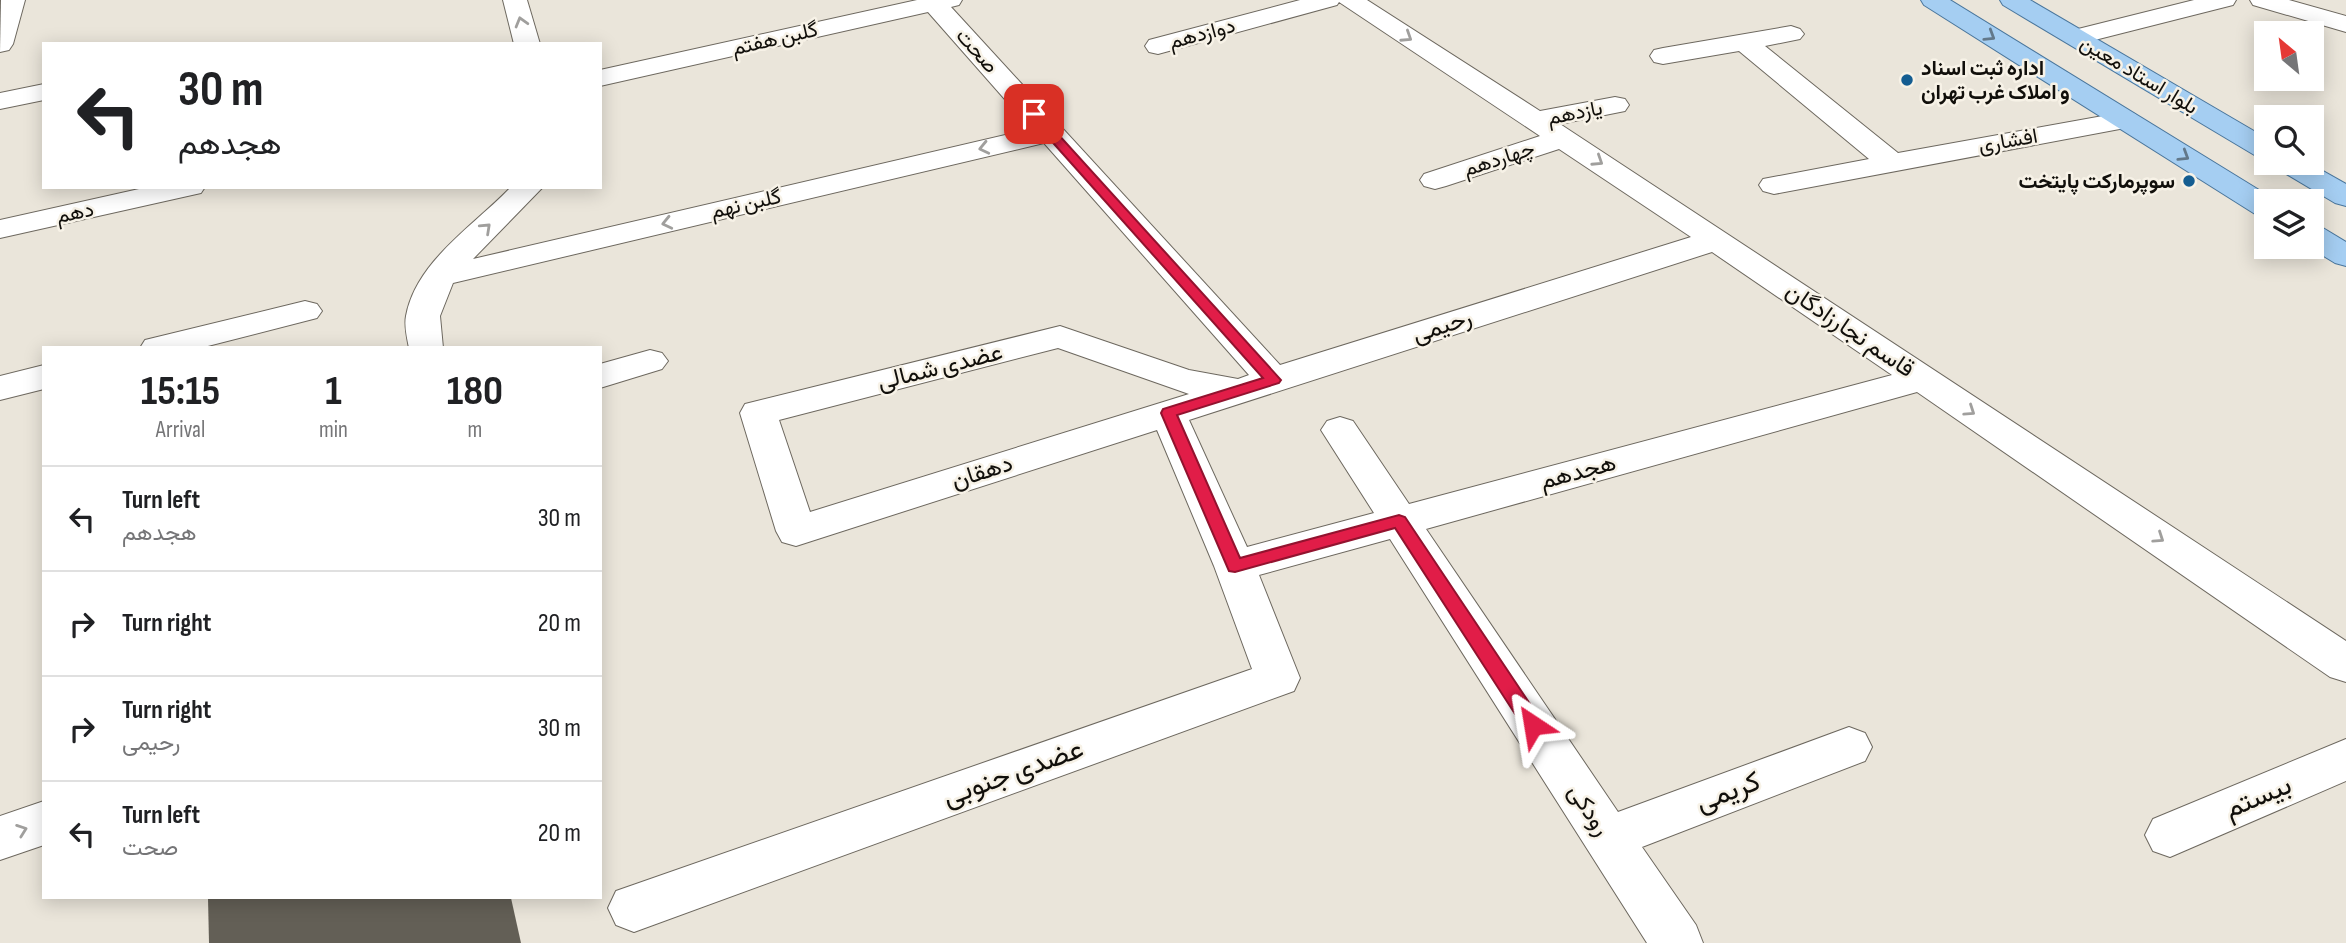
<!DOCTYPE html>
<meta charset="utf-8">
<style>
body{margin:0;font-family:"Sofia Sans Condensed",Vazirmatn,sans-serif;background:#f2f2f2;color:#202124;height:100vh;display:flex;flex-direction:column;font-size:26px;white-space:nowrap}
*{box-sizing:border-box;margin:0}
p{font-size:23px;color:#757577}
.icon{flex:none;width:38px;height:38px;fill:none;stroke:currentColor;stroke-width:2;stroke-linecap:round;stroke-linejoin:round}
.map{position:relative;flex:1;overflow:hidden}
.details{position:absolute;left:42px;top:346px;width:560px;height:553px;display:flex;flex-direction:column;background:#fff;border-radius:0px;box-shadow:0 4px 18px #0003}
.details>*{flex:none}
.guide{position:absolute;left:42px;top:42px;width:560px;height:147px;border-radius:0px;box-shadow:0 4px 18px #0003;background:#fff;color:#202124;overflow:hidden}
.needle{width:46px;rotate:331deg}
.fabs{position:absolute;left:2254px;top:21px;display:grid;gap:14px}
.fabs a{display:grid;place-items:center;width:70px;height:70px;border-radius:0px;background:#fff;box-shadow:0 4px 18px #0003;font-size:35px}
.pin{position:absolute;display:grid;place-items:center;width:60px;height:60px;color:#fff;margin:-30px;border-radius:14px;box-shadow:0 4px 10px #0006}
.me{position:absolute;width:77px;margin:-38px;rotate:327deg;stroke-linejoin:round;filter:drop-shadow(0 0 5px #0008)}
.turn{display:flex;align-items:center;gap:24px;height:147px;padding:0 21px;font-size:32px}
.turn .icon{width:91px;height:91px;stroke-width:2.5}
.turn b{display:block;font-size:49px;line-height:60px}
.eta{display:flex;justify-content:space-evenly;align-items:center;height:119px;text-align:center}
.eta b{font-size:42px;font-weight:700;line-height:49px}
ul{padding:0;list-style:none}
li{display:flex;align-items:center;gap:21px;height:105px;padding:0 21px;border-top:2px solid #e0e0e0}
li div{flex:1}
li b{display:block;font-size:26px}
li em{font-style:normal}
.map>svg:first-child{display:block}
.building{fill:#635f56}
.lines{fill:none;stroke-linecap:round;stroke-linejoin:round}
.minor-casing{stroke:#6d685f;stroke-width:2}
.major-casing{stroke:#4a769c;stroke-width:2}
.minor{fill:#fff;fill-rule:evenodd}
.major{fill:#a5cef2;fill-rule:evenodd}
.oneway{stroke:#a09f9d}
.oneway2{stroke:#62788a}
.route{fill:#e11d48;stroke:#92132f;stroke-width:2}
.poi-dot{fill:#145d91;stroke:#f7f2e7;stroke-width:2.5}
.labels{text-anchor:middle;dominant-baseline:central;stroke-width:5;stroke-linejoin:round;paint-order:stroke}
.far-street-label{font-size:21px;fill:#110f0b;stroke:#f7f2e7}
.far-poi-label{font-size:21px;font-weight:bold;fill:#110f0b;stroke:#f7f2e7;text-anchor:start}
.street-label{font-size:24px;fill:#110f0b;stroke:#f7f2e7}
.near-street-label{font-size:28px;fill:#110f0b;stroke:#f7f2e7}
</style>
<div class="map">
<svg width="2346" height="943" viewBox="0 0 2346 943">
<rect width="100%" height="100%" fill="#eae5da"/>
<path class="building" d="M208,898H511L521,943H209Z"/>
<g class="lines">
<g class="minor-casing">
<g id="minor">
<path d="M1,0H25L13,44L9,50L0,52Z"/>
<path d="M503,0H527L540,44H514Z"/>
<path d="M917,0H962L959,5L951,7L1280,365L1691,237L1559,149L1446,186L1435,189L1424,186L1420,180L1424,174L1540,136L1339,2L1337,5L1158,54L1149,52L1145,46L1149,40L1300,0H1367L1540,111L1615,97L1625,99L1629,105L1625,111L1560,124L2346,641V682L2330,677L1917,392L1426,529L1618,812L1849,727L1865,733L1872,747L1865,761L1642,847L1696,925L1703,943H1647L1390,539L1259,575L1300,678L1294,691L634,932L616,925L608,908L616,891L1252,669L1214,566L1157,430L796,546L782,542L776,531L740,413L745,404L1060,326L1189,370L1238,379L1249,375L1044,143L453,283L440,316L443,348H409C407,338 404,326 406,316C416,261 475,225 511,187H543L473,259L1031,129L928,12L600,86V70ZM1712,252L1892,375L1409,504L1353,421L1340,417L1327,421L1321,430L1374,513L1247,547L1189,420ZM1058,348L1189,394L810,512L779,420Z"/>
<path d="M2194,0H2236L2233,5L2075,45L2066,42L2062,37L2066,32Z"/>
<path d="M2250,0H2289L2346,16V32L2253,5Z"/>
<path d="M1791,26L1800,29L1804,34L1800,39L1765,46L1898,153L2125,112L2135,114L2139,120L2135,126L2125,128L1774,194L1763,191L1759,185L1763,179L1869,159L1739,51L1663,64L1654,62L1650,56L1654,50L1663,48Z"/>
<path d="M44,84V100L0,109V93Z"/>
<path d="M148,187H205L201,193L0,238V220Z"/>
<path d="M305,301L317,304L322,311L317,318L200,348H140L145,340Z"/>
<path d="M650,350L662,353L668,361L662,369L600,388V364Z"/>
<path d="M44,365V389L0,400V376Z"/>
<path d="M2346,739V781L2170,857L2153,851L2145,835L2153,819Z"/>
<path d="M44,801V845L0,860V816Z"/>
</g>
</g>
<g class="major-casing">
<g id="major">
<path d="M1921,0H1950L2277,201H2266V216L2255,214L1924,5Z"/>
<path d="M2000,0H2030L2266,138V159L2256,156L2003,5Z"/>
<path d="M2273,163H2309L2346,184V206L2335,203L2278,169Z"/>
<path d="M2312,226L2323,228L2346,242V266L2335,263L2309,247H2312Z"/>
</g>
</g>
<use href="#minor" class="minor"/>
<use href="#major" class="major"/>
</g>
<defs><path id="oneway-chevron" d="M-2-3.5L2.5 0L-2 3.5" fill="none" stroke-width="1.6" stroke-linecap="round" stroke-linejoin="round" transform="scale(1.75)"/></defs>
<g class="oneway">
<use href="#oneway-chevron" transform="translate(521 22) rotate(-106)"/>
<use href="#oneway-chevron" transform="translate(1407 37) rotate(33)"/>
<use href="#oneway-chevron" transform="translate(984 148) rotate(167)"/>
<use href="#oneway-chevron" transform="translate(1598 161) rotate(33)"/>
<use href="#oneway-chevron" transform="translate(667 223) rotate(167)"/>
<use href="#oneway-chevron" transform="translate(486 228) rotate(-43)"/>
<use href="#oneway-chevron" transform="translate(1970 411) rotate(34)"/>
<use href="#oneway-chevron" transform="translate(2159 538) rotate(34)"/>
<use href="#oneway-chevron" transform="translate(22 830) rotate(-20)"/>
</g>
<g class="oneway2">
<use href="#oneway-chevron" transform="translate(1990 36) rotate(32)"/>
<use href="#oneway-chevron" transform="translate(2184 156) rotate(32)"/>
</g>
<path class="route" d="M1030,112H1038L1281,380L1279,383L1177,415L1240,558L1399,515L1405,517L1540,719L1543,725L1540,731L1533,733L1526,731L1395,528L1235,572L1229,571L1161,413L1163,409L1263,378L1030,117Z"/>
<g class="poi-dot">
<circle cx="1907" cy="80" r="7"/>
<circle cx="2189" cy="181" r="7"/>
</g>
<g class="labels">
<g class="far-street-label">
<text transform="translate(1202 34) rotate(-15)">دوازدهم</text>
<text transform="translate(775 39) rotate(-13)">گلبن هفتم</text>
<text transform="translate(977 51) rotate(48)">صحت</text>
<text transform="translate(2139 75) rotate(31)">بلوار استاد معین</text>
<text transform="translate(1575 113) rotate(-11)">یازدهم</text>
<text transform="translate(2008 141) rotate(-10)">افشاری</text>
<text transform="translate(1499 159) rotate(-18)">چهاردهم</text>
<text transform="translate(746 204) rotate(-13)">گلبن نهم</text>
<text transform="translate(75 213) rotate(-12)">دهم</text>
</g>
<g class="far-poi-label">
<text x="1921" y="68">اداره ثبت اسناد<tspan x="1921" dy="24">و املاک غرب تهران</tspan></text>
<text x="2175" y="181" text-anchor="end">سوپرمارکت پایتخت</text>
</g>
<g class="street-label">
<text transform="translate(1442 326) rotate(-18)">رحیمی</text>
<text transform="translate(1850 330) rotate(34)">قاسم نجارزادگان</text>
<text transform="translate(940 367) rotate(-14)">عضدی شمالی</text>
<text transform="translate(982 472) rotate(-18)">دهقان</text>
<text transform="translate(1578 472) rotate(-15)">هجدهم</text>
<text transform="translate(1589 810) rotate(57)">رودکی</text>
</g>
<g class="near-street-label">
<text transform="translate(1013 773) rotate(-20)">عضدی جنوبی</text>
<text transform="translate(1728 792) rotate(-21)">کریمی</text>
<text transform="translate(2258 797) rotate(-23)">بیستم</text>
</g>
</g>
</svg>
<div class="fabs">
<a><svg class="needle" viewBox="-14 -14 28 28"><path d="M0-13l5 13h-10z" fill="#e53935"/><path d="M0 13l5-13h-10z" fill="#757577"/></svg></a>
<a><svg class="icon" aria-label="search" viewBox="0 0 24 24"><circle cx="10" cy="10" r="6"/><path d="M15 15l6 6"/></svg></a>
<a><svg class="icon" aria-label="layers" viewBox="0 0 24 24"><path d="M12 4l9 5-9 5-9-5zM3 14l9 5 9-5"/></svg></a>
</div>
<div class="pin" style="left:1034px;top:114px;background:#d93025"><svg class="icon" aria-label="arrive" viewBox="0 0 24 24"><path d="M6 21V4h12l-3 4 3 4H6"/></svg></div>
<svg class="me" style="left:1533px;top:725px" viewBox="-20 -20 40 40"><path d="M0-17L14 15 0 8-14 15z" fill="#e11d48" stroke="#fff" stroke-width="4"/></svg>
<div class="guide">
<div class="turn"><svg class="icon" aria-label="left" viewBox="0 0 24 24"><path d="M17 20v-9H6M10 6l-5 5 5 5"/></svg><div><b>30 m</b>هجدهم</div></div>
</div>
<section class="details">
<div class="eta">
<div><b>15:15</b><p>Arrival</p></div>
<div><b>1</b><p>min</p></div>
<div><b>180</b><p>m</p></div>
</div>
<ul>
<li><svg class="icon" aria-label="left" viewBox="0 0 24 24"><path d="M17 20v-9H6M10 6l-5 5 5 5"/></svg><div><b>Turn left</b><p>هجدهم</p></div><em>30 m</em></li>
<li><svg class="icon" aria-label="right" viewBox="0 0 24 24"><path d="M7 20v-9h11M14 6l5 5-5 5"/></svg><div><b>Turn right</b></div><em>20 m</em></li>
<li><svg class="icon" aria-label="right" viewBox="0 0 24 24"><path d="M7 20v-9h11M14 6l5 5-5 5"/></svg><div><b>Turn right</b><p>رحیمی</p></div><em>30 m</em></li>
<li><svg class="icon" aria-label="left" viewBox="0 0 24 24"><path d="M17 20v-9H6M10 6l-5 5 5 5"/></svg><div><b>Turn left</b><p>صحت</p></div><em>20 m</em></li>
</ul>
</section>
</div>
